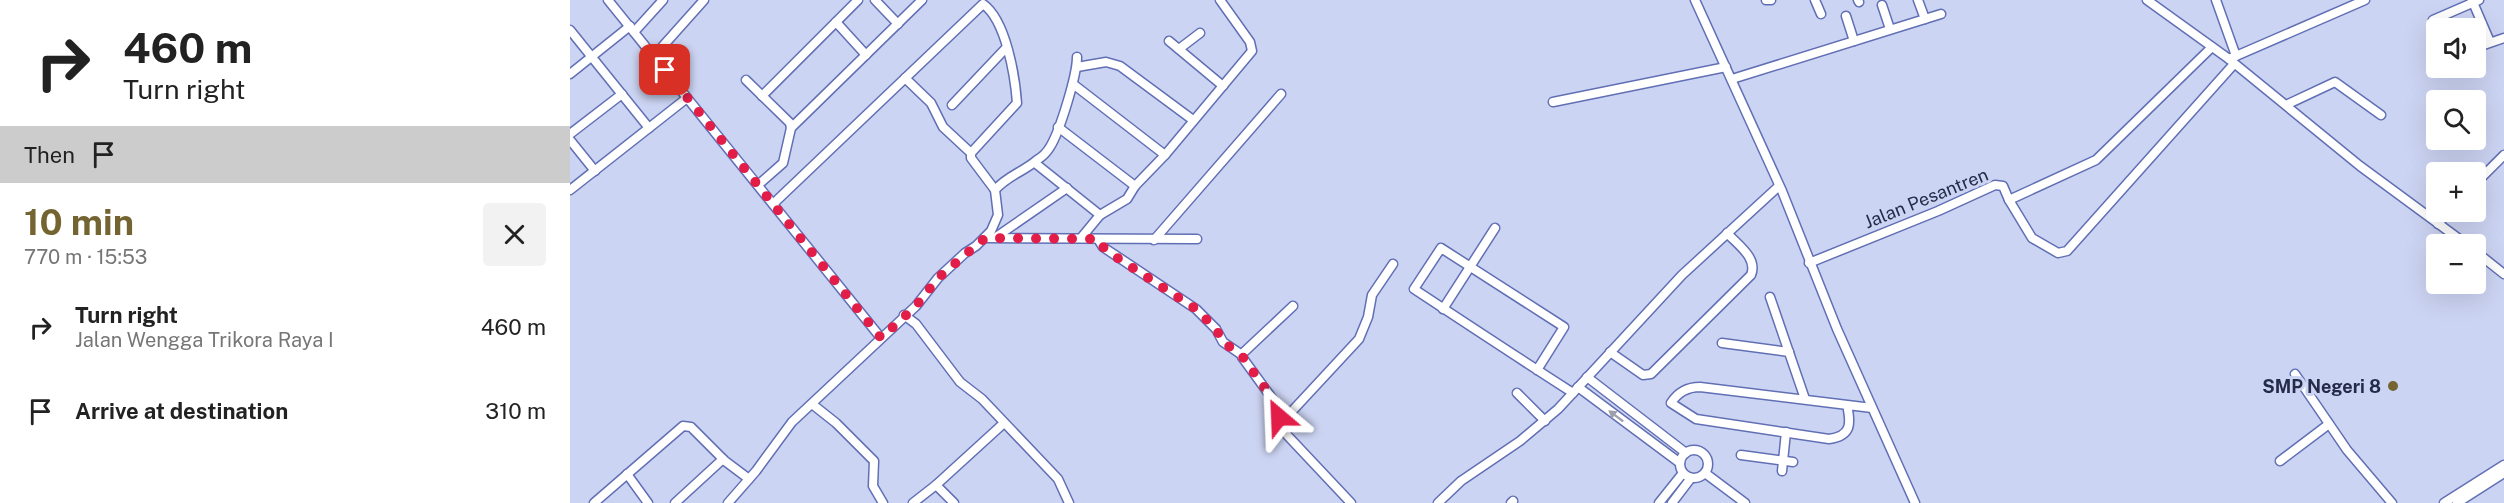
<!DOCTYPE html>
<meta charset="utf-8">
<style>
body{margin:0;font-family:"Public Sans",sans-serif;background:#f2f2f2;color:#222;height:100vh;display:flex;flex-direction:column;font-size:22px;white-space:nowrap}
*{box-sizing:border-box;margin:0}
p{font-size:20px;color:#767676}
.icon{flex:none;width:33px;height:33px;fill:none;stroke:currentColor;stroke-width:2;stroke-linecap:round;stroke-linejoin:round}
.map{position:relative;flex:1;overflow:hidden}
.drawer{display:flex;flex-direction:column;background:#fff;width:570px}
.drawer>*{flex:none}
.hud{background:#fff;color:#222;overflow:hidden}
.tools{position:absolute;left:1856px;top:18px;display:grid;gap:12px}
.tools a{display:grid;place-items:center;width:60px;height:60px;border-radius:6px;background:#fff;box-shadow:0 6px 24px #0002;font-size:30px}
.pin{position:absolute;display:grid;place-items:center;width:51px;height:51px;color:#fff;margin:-26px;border-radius:12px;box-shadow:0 3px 9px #0006}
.me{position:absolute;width:66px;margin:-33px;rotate:334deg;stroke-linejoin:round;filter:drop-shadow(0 0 4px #0008)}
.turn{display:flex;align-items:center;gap:21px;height:126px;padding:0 24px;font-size:27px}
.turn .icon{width:78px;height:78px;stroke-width:2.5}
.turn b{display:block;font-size:42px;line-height:51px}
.then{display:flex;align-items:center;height:57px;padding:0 24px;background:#0003;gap:12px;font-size:22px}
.round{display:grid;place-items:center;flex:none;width:63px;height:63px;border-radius:6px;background:#f2f2f2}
.head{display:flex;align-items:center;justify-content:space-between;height:102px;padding:0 24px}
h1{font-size:36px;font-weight:700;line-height:45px;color:#736431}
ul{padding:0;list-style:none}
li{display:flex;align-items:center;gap:18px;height:84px;padding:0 24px}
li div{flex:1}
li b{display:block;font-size:22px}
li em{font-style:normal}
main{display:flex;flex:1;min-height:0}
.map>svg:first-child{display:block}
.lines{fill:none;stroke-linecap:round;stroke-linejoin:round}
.minor-casing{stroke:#616fb4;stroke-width:11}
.minor{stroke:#fff;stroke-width:8}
.oneway{fill:#9ca0ad}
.route{stroke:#e11d48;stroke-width:10;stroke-dasharray:0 18}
.poi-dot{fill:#736431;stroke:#ccd4f3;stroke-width:2}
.labels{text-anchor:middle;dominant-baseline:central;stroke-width:6;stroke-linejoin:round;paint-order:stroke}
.street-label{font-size:18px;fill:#242b48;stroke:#ccd4f3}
.poi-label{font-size:18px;font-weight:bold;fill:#242b48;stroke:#ccd4f3;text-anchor:end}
</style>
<main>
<section class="drawer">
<div class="hud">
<div class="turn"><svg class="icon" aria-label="right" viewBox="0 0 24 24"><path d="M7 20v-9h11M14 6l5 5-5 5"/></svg><div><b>460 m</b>Turn right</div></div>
<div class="then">Then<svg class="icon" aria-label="arrive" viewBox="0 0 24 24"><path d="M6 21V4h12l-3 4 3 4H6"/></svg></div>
</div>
<div class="head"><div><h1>10 min</h1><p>770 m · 15:53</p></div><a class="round"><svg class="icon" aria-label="close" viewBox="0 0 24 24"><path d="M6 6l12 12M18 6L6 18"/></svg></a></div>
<ul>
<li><svg class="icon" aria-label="right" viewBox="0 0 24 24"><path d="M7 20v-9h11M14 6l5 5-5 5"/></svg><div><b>Turn right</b><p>Jalan Wengga Trikora Raya I</p></div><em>460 m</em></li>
<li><svg class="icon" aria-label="arrive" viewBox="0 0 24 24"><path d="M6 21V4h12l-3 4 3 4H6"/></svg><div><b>Arrive at destination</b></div><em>310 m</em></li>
</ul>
</section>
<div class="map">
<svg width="1934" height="503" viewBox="0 0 1934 503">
<rect width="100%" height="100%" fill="#ccd4f3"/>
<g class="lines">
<g class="minor-casing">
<g id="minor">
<path d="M38,0L311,338"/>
<path d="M305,0L328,24"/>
<path d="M1125,0L1212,191L1267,329L1345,503"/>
<path d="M1196,0H1201"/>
<path d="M1245,0L1251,14"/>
<path d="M1288,0L1289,2"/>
<path d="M1348,0L1355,19"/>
<path d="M1577,0L1659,59L1790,166L1896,244"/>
<path d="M1646,0L1666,56"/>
<path d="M1902,0L1920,42"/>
<path d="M1312,5L1320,29"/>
<path d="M1276,16L1284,41"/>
<path d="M1863,20L1909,0"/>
<path d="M266,22L296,55"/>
<path d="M0,30L79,128"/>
<path d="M64,32L93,0"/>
<path d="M599,41L653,86"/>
<path d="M1905,48L1934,38"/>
<path d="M609,49L630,33"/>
<path d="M84,56L134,0"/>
<path d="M1659,59L1795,0"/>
<path d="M507,67L536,62L550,66L623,120"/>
<path d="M0,74L60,26"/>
<path d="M335,78L361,103L373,127L401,153"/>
<path d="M1162,79L1371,14"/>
<path d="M176,80L220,123L221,128L213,163L188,185"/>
<path d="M503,84L595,155"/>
<path d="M192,96L288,0"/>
<path d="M983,102L1156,67"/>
<path d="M382,105L436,48"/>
<path d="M1716,105L1765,82L1811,115"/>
<path d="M488,127L565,186"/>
<path d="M221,128L352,0"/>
<path d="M0,134L52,94"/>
<path d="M0,140L25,171"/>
<path d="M465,163L530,215"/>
<path d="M1905,184L1934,155"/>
<path d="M0,190L117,98"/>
<path d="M1439,200L1462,238L1488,253L1497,251L1664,64"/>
<path d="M203,204L413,4C436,20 445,76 447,103L401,153V158L425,190"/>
<path d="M1868,224L1878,212"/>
<path d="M426,237L497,188"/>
<path d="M415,238L627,239"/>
<path d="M511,238L530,215L557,199L565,186L595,155L682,51L680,42L650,0"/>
<path d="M528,239L533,247L626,309L646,329L653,342L672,355"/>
<path d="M584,240L711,94"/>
<path d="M1905,251L1934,274"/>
<path d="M1239,263L1368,211L1425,185L1433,186L1439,200L1526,160L1642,47"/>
<path d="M1200,297L1235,399"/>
<path d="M723,306L673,353L672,357L704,401L717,435L781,503"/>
<path d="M873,309L925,228"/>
<path d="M334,315L346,324L390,382L412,399L488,479L499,503"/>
<path d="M1152,343L1219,352"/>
<path d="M1040,352L1073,375L1081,374L1181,275C1188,258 1168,245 1157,233"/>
<path d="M967,370L994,327L871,248L844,289C897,324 950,359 1003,393"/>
<path d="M1725,374L1777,450L1822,503"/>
<path d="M1017,377L1116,453"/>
<path d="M1008,387L1110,463"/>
<path d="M947,393L975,421"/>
<path d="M242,404L266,423L304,461L303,486L313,503"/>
<path d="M1277,405C1281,423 1282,436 1259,439L1126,419L1101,403C1108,392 1117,387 1130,387L1302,408"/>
<path d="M711,423L789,339L798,317L802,295L823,264"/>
<circle cx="1124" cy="464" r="14"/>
<path d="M1171,455L1223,462"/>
<path d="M1710,461L1759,424"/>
<path d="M1212,471L1216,432"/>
<path d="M1135,473L1175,503"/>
<path d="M57,474L78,503"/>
<path d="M366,485L434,423"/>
<path d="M24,503L113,426L121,427L155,461L179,479"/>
<path d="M105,503L153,459"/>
<path d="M158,503L186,471L222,422L346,306L368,278L395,253L406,246L421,231L428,215L425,190C437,176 453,172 467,160C472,157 477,152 480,147C490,131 507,75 507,57"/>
<path d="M343,503L366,485L384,503"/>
<path d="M868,503L891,481L950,441L988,409L1112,275L1209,186"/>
<path d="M941,503L943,501"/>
<path d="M1089,503L1113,473"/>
<path d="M1102,503L1121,478"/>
<path d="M1874,503L1934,465"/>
<path d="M1887,503L1934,473"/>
</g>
</g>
<use href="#minor" class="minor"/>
</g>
<defs><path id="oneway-solid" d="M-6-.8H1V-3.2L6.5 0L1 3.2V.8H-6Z" transform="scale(1.5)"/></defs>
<use class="oneway" href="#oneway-solid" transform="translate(1046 416) rotate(-143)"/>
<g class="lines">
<path class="route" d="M95,70L311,338L346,306L368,278L415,238L528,239L533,247L549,259L626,309L646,329L653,342L672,356L704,401L709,417"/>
</g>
<circle class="poi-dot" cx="1823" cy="386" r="6"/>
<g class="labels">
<g class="street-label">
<text transform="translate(1356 198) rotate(-22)">Jalan Pesantren</text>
</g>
<g class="poi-label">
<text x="1811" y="386">SMP Negeri 8</text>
</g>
</g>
</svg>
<div class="tools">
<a><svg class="icon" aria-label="sound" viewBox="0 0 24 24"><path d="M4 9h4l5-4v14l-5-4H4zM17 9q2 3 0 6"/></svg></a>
<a><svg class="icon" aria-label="search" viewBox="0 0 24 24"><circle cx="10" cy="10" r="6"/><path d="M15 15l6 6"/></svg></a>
<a>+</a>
<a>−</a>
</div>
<div class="pin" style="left:95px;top:70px;background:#d93025"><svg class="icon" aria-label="arrive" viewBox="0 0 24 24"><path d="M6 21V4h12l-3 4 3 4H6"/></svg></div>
<svg class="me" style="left:709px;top:417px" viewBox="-20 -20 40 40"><path d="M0-17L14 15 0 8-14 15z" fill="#e11d48" stroke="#fff" stroke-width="4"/></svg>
</div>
</main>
